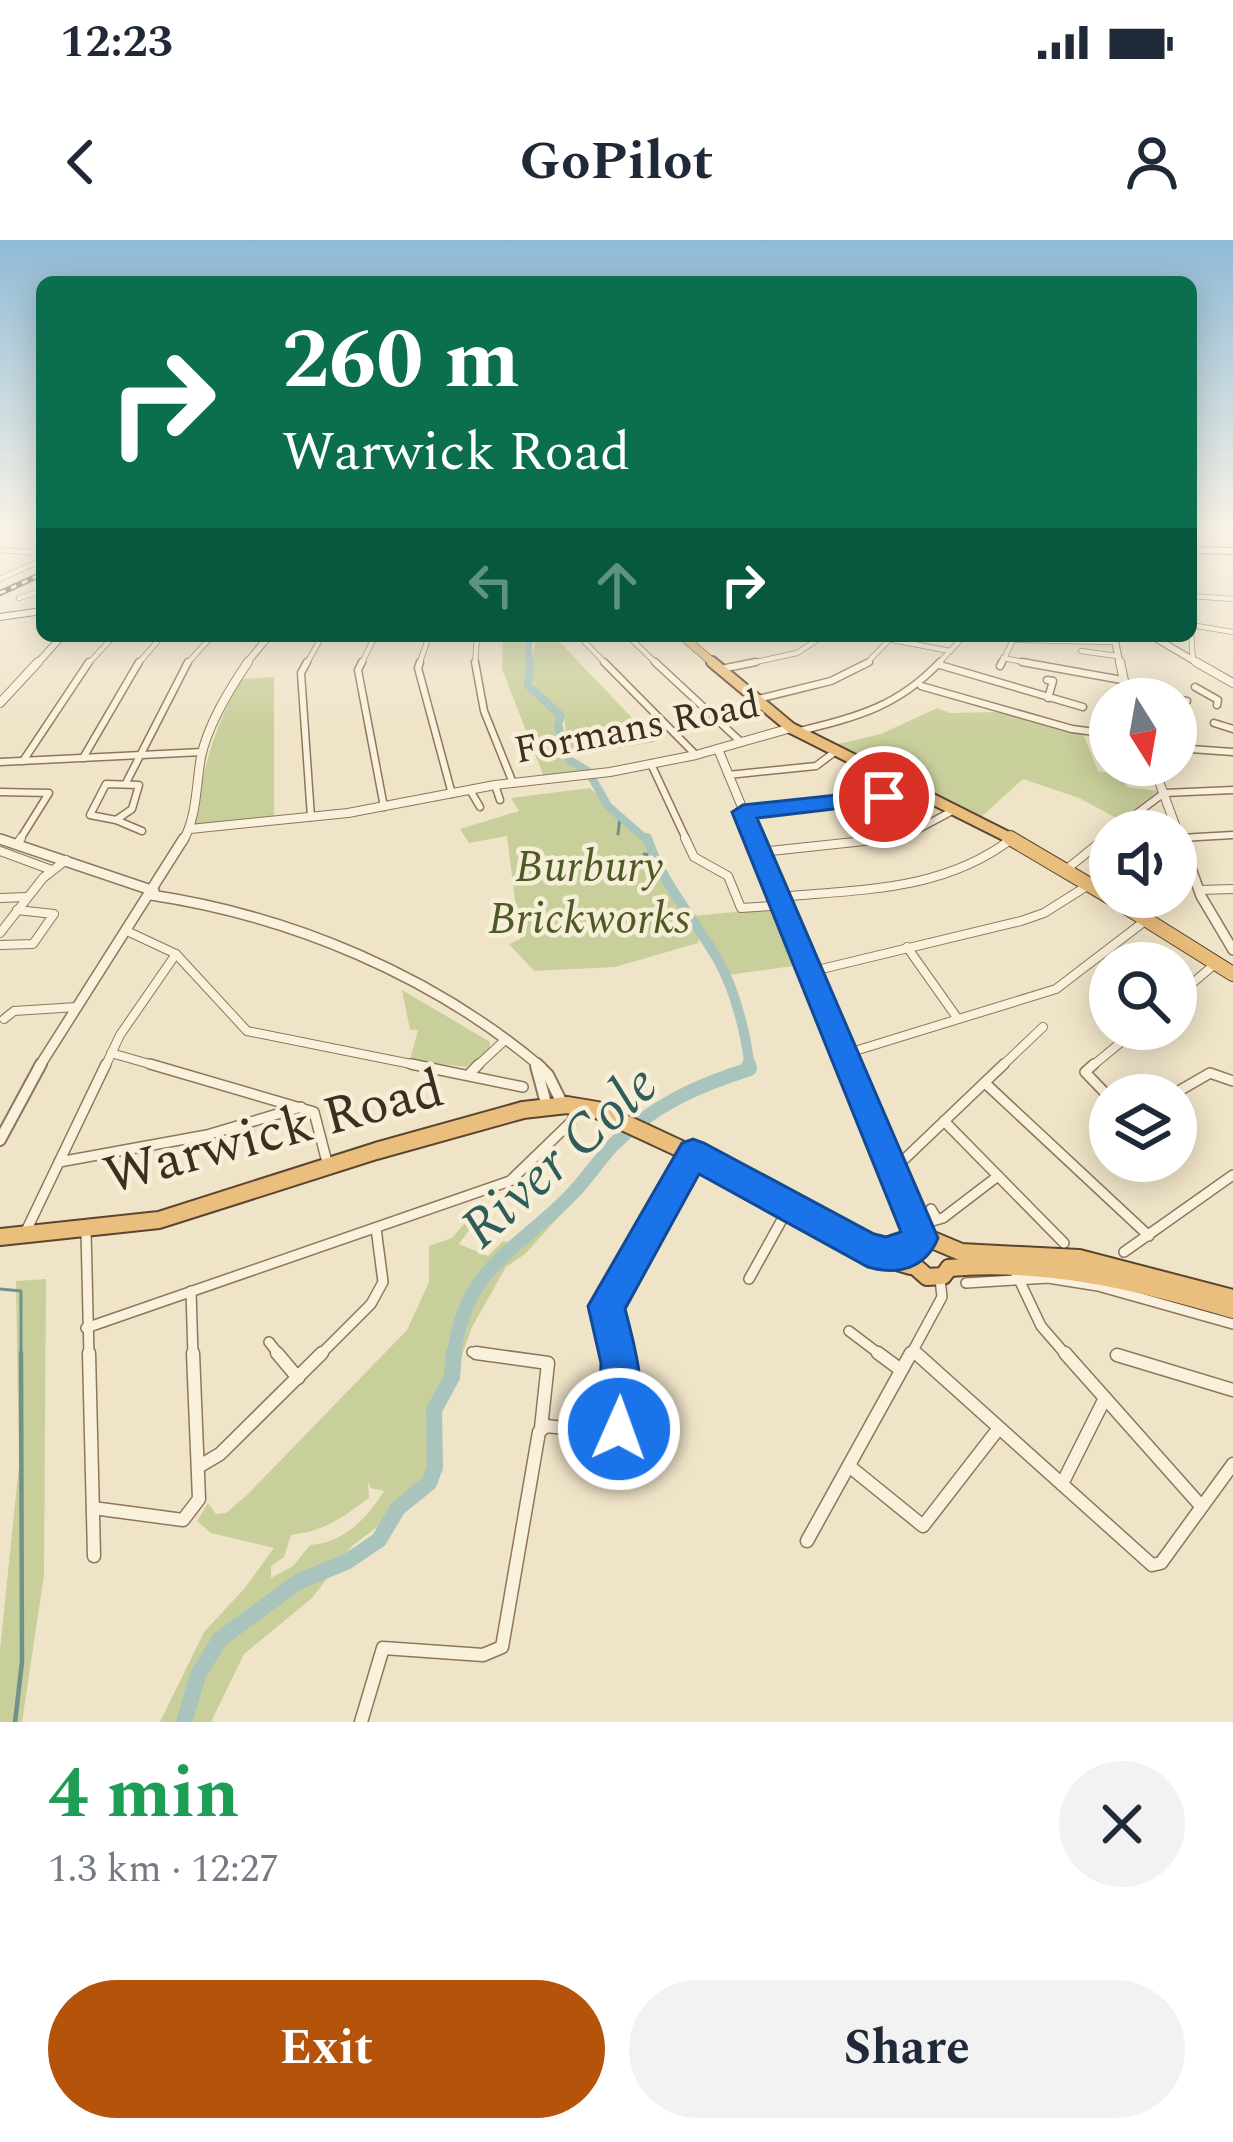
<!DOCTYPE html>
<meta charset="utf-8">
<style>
body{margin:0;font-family:Spectral,serif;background:#f2f2f3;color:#1f2937;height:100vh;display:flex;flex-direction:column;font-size:45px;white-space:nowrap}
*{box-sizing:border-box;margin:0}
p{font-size:39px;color:#747a83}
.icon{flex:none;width:66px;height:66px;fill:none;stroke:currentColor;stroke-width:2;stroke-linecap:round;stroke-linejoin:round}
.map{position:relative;height:1482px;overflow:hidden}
.details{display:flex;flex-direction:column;background:#fff;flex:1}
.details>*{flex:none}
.banner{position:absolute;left:36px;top:36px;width:1161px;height:366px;border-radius:18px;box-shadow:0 6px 30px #0003;background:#0b6e4f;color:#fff;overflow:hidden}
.needle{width:78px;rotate:169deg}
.fabs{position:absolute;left:1089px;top:438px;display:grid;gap:24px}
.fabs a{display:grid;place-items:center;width:108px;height:108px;border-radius:50%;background:#fff;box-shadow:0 6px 30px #0003;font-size:60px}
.pin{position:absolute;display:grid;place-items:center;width:102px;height:102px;color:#fff;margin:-51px;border:6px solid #fff;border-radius:50%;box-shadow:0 3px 12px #0007}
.me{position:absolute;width:132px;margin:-66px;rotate:2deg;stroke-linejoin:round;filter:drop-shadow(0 0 9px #0008)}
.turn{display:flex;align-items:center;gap:42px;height:252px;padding:0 48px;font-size:54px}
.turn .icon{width:156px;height:156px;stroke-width:2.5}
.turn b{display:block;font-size:84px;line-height:102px}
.lanes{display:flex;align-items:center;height:114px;padding:0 48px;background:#0003;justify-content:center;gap:60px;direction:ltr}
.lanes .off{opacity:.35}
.round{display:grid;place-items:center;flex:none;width:126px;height:126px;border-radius:63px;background:#f2f2f3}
.headline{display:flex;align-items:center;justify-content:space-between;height:204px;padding:0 48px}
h1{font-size:72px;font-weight:700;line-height:90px;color:#1e9e55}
.primary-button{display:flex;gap:24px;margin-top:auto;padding:24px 48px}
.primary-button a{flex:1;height:138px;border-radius:72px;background:#b45309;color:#fff;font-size:48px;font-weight:700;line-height:138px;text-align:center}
.primary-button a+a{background:#f2f2f3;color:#1f2937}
.status{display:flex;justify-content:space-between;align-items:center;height:84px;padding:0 60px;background:#fff;direction:ltr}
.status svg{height:33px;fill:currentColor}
header{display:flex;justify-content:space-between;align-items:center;height:156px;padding:0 48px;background:#fff;font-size:54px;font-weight:700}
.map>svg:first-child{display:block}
.green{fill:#c9cf9b;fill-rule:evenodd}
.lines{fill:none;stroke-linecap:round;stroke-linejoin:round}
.stream-far1{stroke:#6f938a;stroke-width:3}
.stream{stroke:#6f938a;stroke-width:4.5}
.river-far4{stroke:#a9c4bc;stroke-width:6}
.river-far3{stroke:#a9c4bc;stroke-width:8}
.river-far2{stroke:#a9c4bc;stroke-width:10}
.river-far1{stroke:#a9c4bc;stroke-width:14}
.river{stroke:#a9c4bc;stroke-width:16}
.minor-far4-casing{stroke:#8d765c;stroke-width:6}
.minor-far3-casing{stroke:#8d765c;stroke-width:9}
.minor-far2-casing{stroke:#8d765c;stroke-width:10}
.minor-far1-casing{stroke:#8d765c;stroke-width:12}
.minor-casing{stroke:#8d765c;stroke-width:15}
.tertiary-far3-casing{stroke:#8d765c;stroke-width:8}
.tertiary-far2-casing{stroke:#8d765c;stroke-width:10}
.tertiary-far1-casing{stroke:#8d765c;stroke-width:12}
.tertiary-casing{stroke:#8d765c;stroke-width:14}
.secondary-casing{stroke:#6f573f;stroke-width:8}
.trunk-far3-casing{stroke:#5b4430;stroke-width:9}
.trunk-far2-casing{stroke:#5b4430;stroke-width:14}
.trunk-far1-casing{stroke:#5b4430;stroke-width:16}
.trunk-casing{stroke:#5b4430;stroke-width:20}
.minor-far4{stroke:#faf1dc;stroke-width:4.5}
.minor-far3{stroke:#faf1dc;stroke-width:6}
.minor-far2{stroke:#faf1dc;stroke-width:8}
.minor-far1{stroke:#faf1dc;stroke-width:9}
.minor{stroke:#faf1dc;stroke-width:12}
.tertiary-far3{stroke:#faf1dc;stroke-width:6}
.tertiary-far2{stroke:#faf1dc;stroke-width:8}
.tertiary-far1{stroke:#faf1dc;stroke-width:9}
.tertiary{stroke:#faf1dc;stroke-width:10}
.secondary{stroke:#faf1dc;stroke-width:6}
.trunk-far3{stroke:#eabe7c;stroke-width:8}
.trunk-far2{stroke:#eabe7c;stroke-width:10}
.trunk-far1{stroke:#eabe7c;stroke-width:14}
.trunk{stroke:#eabe7c;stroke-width:16}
.rail-casing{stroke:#3d2e20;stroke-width:6}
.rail{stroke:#f7eed8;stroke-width:3;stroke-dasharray:6;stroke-linecap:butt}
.route{fill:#1a73e8;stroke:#114b97;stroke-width:3}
.labels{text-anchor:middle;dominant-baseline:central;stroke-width:9;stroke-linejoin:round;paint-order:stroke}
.far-street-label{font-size:39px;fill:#3d2e20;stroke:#f7eed8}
.park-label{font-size:45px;font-style:italic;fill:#4d5a26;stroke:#f7eed8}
.near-street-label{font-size:54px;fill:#3d2e20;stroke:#f7eed8}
.near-water-label{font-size:57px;font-style:italic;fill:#2f5d5a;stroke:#f7eed8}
</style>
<div class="status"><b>12:23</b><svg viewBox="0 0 49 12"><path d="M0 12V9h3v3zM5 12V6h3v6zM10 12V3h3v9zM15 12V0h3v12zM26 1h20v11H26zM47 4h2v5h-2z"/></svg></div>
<header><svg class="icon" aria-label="back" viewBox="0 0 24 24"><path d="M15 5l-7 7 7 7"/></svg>GoPilot<svg class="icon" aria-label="person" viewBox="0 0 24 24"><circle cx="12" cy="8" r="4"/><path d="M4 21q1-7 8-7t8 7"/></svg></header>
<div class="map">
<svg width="1233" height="1482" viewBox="0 0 1233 1482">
<rect width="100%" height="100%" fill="#f0e4c8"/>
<g class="green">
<path d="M503,396H529C538,441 504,437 561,476L558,485L569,520L588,531L544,537L502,429Z"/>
<path d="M555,397L655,502L568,516L564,476L527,437L536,400Z"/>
<path d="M274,437V579L194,587C203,528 212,492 241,439Z"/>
<path d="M937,468L950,473L996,472L1083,494L1098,531L1121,535L1127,547L1159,551L1120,580L1079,558L1023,539L980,578L834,505L881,494Z"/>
<path d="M590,548L645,596L658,633L699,697L698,703L615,727L534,731L509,704L520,699L507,596L469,603L460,589L519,571L511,558Z"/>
<path d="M778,668L801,725L728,735L692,676Z"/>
<path d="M402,750L490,802L489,810L466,827L410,820L418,790H410Z"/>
<path d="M560,967L565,970L525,1014L506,1027L472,1087L440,1177L439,1217L422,1253L352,1306L312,1358L244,1414L211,1482H160L204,1392L244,1349L274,1308L211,1293L197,1281L208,1263L216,1274L226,1273L247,1255L407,1090L429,1042V1006L452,998L469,978L476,981L459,1004L488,1016L503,1001L516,1004ZM368,1241L371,1248L384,1251C367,1279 343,1303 310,1305L293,1326L271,1338V1326L284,1317L291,1295C327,1290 340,1279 369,1258Z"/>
<path d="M46,1039L44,1335L22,1482H0V1410L19,1225L16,1041Z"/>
</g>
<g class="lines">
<g class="stream-far1">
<path d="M618,594L620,577"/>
<path d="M644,614L653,615"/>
<path d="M0,1049L21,1051V1116"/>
</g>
<path class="stream" d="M15,1482L22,1422L21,1113"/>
<path class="river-far4" d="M529,396V425"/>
<path class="river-far3" d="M530,422L528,445L561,476L558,485L569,520L588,531L608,566L648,601"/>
<path class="river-far2" d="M647,598C663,645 694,678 718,720C736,752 745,791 750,827"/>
<path class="river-far1" d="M454,1116C463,1028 518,1010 571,955C586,940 598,921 613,905C652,866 698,845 750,829L749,824"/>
<path class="river" d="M184,1482L198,1435L220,1399L298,1342L348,1321L379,1300L398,1268L429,1243L435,1227L434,1170L452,1137L454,1113"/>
<g class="minor-far4-casing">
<g id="minor-far4">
<path d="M0,291L42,296"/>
<path d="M0,310L42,313"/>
<path d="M0,339L42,320"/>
<path d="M1191,356L1233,359"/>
<path d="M19,358L42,351"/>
<path d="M1191,385L1233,392"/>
<path d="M1191,392L1193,421"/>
<path d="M579,396L607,425"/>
<path d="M628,396L658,425"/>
<path d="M872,396L950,411"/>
<path d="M1081,411L1117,416"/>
<path d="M1003,418L1039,425"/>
<path d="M87,425L114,396"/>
<path d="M137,425L162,396"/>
<path d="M186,425L212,396"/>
<path d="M306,425L322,396"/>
<path d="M361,425L375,396"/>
<path d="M419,425L429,396"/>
<path d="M475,425L477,396"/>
<path d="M742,425L797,413L823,396"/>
<path d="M865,425L890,399"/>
<path d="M937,425L964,396"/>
<path d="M1001,425L1013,400L1114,402"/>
</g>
</g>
<g class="minor-far3-casing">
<g id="minor-far3">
<path d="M307,422L301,433L311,577"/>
<path d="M362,422L358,430L384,567"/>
<path d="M420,422L418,428L452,554"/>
<path d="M475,422L484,471L513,543"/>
<path d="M604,422L696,515"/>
<path d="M655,422L741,502"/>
<path d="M1022,422L1122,440"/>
<path d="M940,425L1083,467"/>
<path d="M1000,426L1002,422"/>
<path d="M721,429L756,422"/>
<path d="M1047,440L1053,441L1048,458"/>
<path d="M921,446L1072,489L1110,494"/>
<path d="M1195,447L1218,460L1217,465"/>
<path d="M1125,451L1187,461"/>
<path d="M758,459L831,441L869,422"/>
<path d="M1214,483L1233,489"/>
<path d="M800,491C859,476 897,467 940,422"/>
<path d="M1176,508L1233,512"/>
<path d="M83,518L139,422"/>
<path d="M23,521L89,422"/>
<path d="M0,522L202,512"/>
<path d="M651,524L687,601"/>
<path d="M728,535L816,526L836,511"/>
<path d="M126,543L188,422"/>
<path d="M106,544L139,545L132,569L116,580L90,575Z"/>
<path d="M495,545L500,560"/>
<path d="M470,550L480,567"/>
<path d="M0,552L49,553L19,601"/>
<path d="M743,572L881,558L901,543"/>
<path d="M116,580L142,591"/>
<path d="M1113,591L1164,553L1233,550"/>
<path d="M1180,598L1233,595"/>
<path d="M876,601L911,593L954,570"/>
<path d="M1101,601L1110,594"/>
</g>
</g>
<g class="minor-far2-casing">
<g id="minor-far2">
<path d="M685,598L694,617L728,636L741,668L771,666"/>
<path d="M17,605L21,598"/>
<path d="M0,611L49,629"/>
<path d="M761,612L892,598"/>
<path d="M1176,619L1188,620"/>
<path d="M1067,629L1105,598"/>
<path d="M1200,650L1233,649"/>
<path d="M780,657C862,649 942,651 1010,600"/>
<path d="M0,658L26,657"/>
<path d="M129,692L176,714L247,791L426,827"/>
<path d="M0,693L43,638L66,620"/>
<path d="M0,705L33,704L54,674L17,670"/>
<path d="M907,707L958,779"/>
<path d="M809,732L1021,681L1044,673L1087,646"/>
<path d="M1176,757L1215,724"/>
<path d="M4,779L14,771L77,767"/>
<path d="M111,813L160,827"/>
<path d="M845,814L1056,749L1145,681"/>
<path d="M105,827L120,795L176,714"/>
<path d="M476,827L504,801"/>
<path d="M1001,827L1043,787"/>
<path d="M1091,827L1137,789"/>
</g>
</g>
<g class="minor-far1-casing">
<g id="minor-far1">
<path d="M150,824L314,872L328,926"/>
<path d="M411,824L523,847"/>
<path d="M1094,824L1085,832L1110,858"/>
<path d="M471,832L479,824"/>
<path d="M985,843L1149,996"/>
<path d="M1172,855L1210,833L1233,841"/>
<path d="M944,881L1064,1003"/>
<path d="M59,922L207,895L301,867"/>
<path d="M892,931L1004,824"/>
<path d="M931,969L937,979"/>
<path d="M929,982L943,978L998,936"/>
<path d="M26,991L106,824"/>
<path d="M86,991L89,1116"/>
<path d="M1124,1012L1233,935"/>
<path d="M1014,1029L1041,1086L1067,1116"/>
<path d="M749,1039L789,967"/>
<path d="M966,1043L1048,1038L1098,1046L1233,1084"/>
<path d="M191,1051L193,1116"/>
<path d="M86,1088L510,941L572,881L576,869"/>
<path d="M849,1091L882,1116"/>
<path d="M269,1102L280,1116"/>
<path d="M913,1110L919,1116"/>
<path d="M472,1112L496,1116"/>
<path d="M319,1116L371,1064L383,1042L376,988"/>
<path d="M618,1116L607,1067L692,915"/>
<path d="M910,1116L942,1057L940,1039"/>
</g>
</g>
<g class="minor-casing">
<g id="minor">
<path d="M89,1113L94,1316"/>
<path d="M277,1113L298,1138"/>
<path d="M476,1113L548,1123L541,1188"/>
<path d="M878,1113L901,1130"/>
<path d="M916,1113L1152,1325L1161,1323L1233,1224"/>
<path d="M1065,1113L1201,1266"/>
<path d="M1117,1115L1233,1150"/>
<path d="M849,1226L923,1286L999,1188"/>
<path d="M198,1227L220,1214L322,1113"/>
<path d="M1062,1244L1105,1158"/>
<path d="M93,1268L183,1280L199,1259L193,1113"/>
<path d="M807,1301L911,1113"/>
<path d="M361,1482L383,1408L483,1415L502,1407L539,1192L546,1186L613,1193L619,1189L618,1113"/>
</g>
</g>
<g class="tertiary-far3-casing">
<g id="tertiary-far3">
<path d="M1114,396L1120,425"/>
<path d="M1152,396L1201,425"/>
<path d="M36,425L62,396"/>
<path d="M245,425L269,396"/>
</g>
</g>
<g class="tertiary-far2-casing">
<g id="tertiary-far2">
<path d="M1120,422L1128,459"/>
<path d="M1196,422L1233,443"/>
<path d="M0,463L38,422"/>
<path d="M718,509L756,601"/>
<path d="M1153,525L1181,601"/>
<path d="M190,589L348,573L495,545L610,532L696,515L791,488"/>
<path d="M0,599L7,601"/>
<path d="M183,601C197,577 196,545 201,517C208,484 229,450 248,422"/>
</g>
</g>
<g class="tertiary-far1-casing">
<g id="tertiary-far1">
<path d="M755,598L850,827"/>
<path d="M1180,598L1201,656L1233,710"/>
<path d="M0,599L154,651"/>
<path d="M151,655C291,676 432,735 541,827"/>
<path d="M39,827L184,598"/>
</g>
</g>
<g class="tertiary-casing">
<g id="tertiary">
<path d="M537,824L548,835L562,863"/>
<path d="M849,824L921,998"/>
<path d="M536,826L547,867"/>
<path d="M0,900L41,824"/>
</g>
</g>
<g class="secondary-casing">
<g id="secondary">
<path d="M1191,310L1233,311"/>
<path d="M0,377L42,371"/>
</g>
</g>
<g class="trunk-far3-casing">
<path id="trunk-far3" d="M682,396L716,425"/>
</g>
<g class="trunk-far2-casing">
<path id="trunk-far2" d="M712,422L791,488L1016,601"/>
</g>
<g class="trunk-far1-casing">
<g id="trunk-far1">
<path d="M1010,598L1110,657"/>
<path d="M1110,657L1233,734"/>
</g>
</g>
<g class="trunk-casing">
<g id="trunk">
<path d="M0,997L159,980L376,911L523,870L567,865L597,870L741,937L886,1019L911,1026"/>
<path d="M907,1010L915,1000L930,999L961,1012L1079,1018L1233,1058"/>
<path d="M909,1021L927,1037L943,1036L949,1028"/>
<path d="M949,1028C1048,1020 1139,1042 1233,1070"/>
</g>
</g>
<use href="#minor-far4" class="minor-far4"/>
<use href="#minor-far3" class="minor-far3"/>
<use href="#minor-far2" class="minor-far2"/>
<use href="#minor-far1" class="minor-far1"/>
<use href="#minor" class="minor"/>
<use href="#tertiary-far3" class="tertiary-far3"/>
<use href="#tertiary-far2" class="tertiary-far2"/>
<use href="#tertiary-far1" class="tertiary-far1"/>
<use href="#tertiary" class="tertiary"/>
<use href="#secondary" class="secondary"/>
<use href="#trunk-far3" class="trunk-far3"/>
<use href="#trunk-far2" class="trunk-far2"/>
<use href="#trunk-far1" class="trunk-far1"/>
<use href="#trunk" class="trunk"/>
<g class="rail-casing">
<path id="rail" d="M0,353L42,334"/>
</g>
<use href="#rail" class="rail"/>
</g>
<linearGradient id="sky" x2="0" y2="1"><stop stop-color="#8fbad6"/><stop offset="0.58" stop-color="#f8f3e6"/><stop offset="1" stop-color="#f8f3e6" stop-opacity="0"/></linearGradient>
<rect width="1233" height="492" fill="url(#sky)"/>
<path class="route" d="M884,550L895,557L892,562L757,578L938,998C926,1028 898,1036 868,1027L699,934L625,1069C636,1110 650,1162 633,1203L619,1209L605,1203L599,1189L601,1123L588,1066L682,903L693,899L704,903L874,994L886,997L901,992L732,572L743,565Z"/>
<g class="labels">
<g class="far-street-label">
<text transform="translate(637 488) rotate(-11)">Formans Road</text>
</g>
<g class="park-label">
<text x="589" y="627">Burbury<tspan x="589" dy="52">Brickworks</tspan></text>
</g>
<g class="near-street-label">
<text transform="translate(274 893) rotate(-15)">Warwick Road</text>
</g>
<g class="near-water-label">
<text transform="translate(560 917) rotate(-42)">River Cole</text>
</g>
</g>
</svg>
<div class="fabs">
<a><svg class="needle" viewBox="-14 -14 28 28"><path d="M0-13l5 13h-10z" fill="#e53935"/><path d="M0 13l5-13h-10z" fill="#747a83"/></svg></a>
<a><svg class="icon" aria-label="sound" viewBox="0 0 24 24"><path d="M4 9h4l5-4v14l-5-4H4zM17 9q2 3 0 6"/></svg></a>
<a><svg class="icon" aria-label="search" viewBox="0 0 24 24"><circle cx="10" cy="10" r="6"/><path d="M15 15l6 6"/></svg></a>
<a><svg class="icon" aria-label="layers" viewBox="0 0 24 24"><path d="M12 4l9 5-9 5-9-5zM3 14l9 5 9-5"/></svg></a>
</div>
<div class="pin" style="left:884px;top:557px;background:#d93025"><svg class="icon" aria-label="arrive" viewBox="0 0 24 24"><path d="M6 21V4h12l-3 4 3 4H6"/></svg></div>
<svg class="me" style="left:619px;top:1189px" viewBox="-20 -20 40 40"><circle r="17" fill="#1a73e8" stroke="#fff" stroke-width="3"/><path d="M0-11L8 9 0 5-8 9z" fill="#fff"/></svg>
<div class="banner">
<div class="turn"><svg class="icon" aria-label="right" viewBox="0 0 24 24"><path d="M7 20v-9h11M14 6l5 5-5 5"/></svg><div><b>260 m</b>Warwick Road</div></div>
<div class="lanes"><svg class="icon off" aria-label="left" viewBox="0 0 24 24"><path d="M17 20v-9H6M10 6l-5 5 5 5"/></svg><svg class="icon off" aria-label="ahead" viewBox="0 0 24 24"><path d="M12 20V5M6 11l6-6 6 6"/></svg><svg class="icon" aria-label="right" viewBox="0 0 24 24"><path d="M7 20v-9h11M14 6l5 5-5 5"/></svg></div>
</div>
</div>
<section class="details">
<div class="headline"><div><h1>4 min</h1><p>1.3 km · 12:27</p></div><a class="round"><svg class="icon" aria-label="close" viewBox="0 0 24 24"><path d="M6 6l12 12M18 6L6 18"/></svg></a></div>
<div class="primary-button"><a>Exit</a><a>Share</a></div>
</section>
